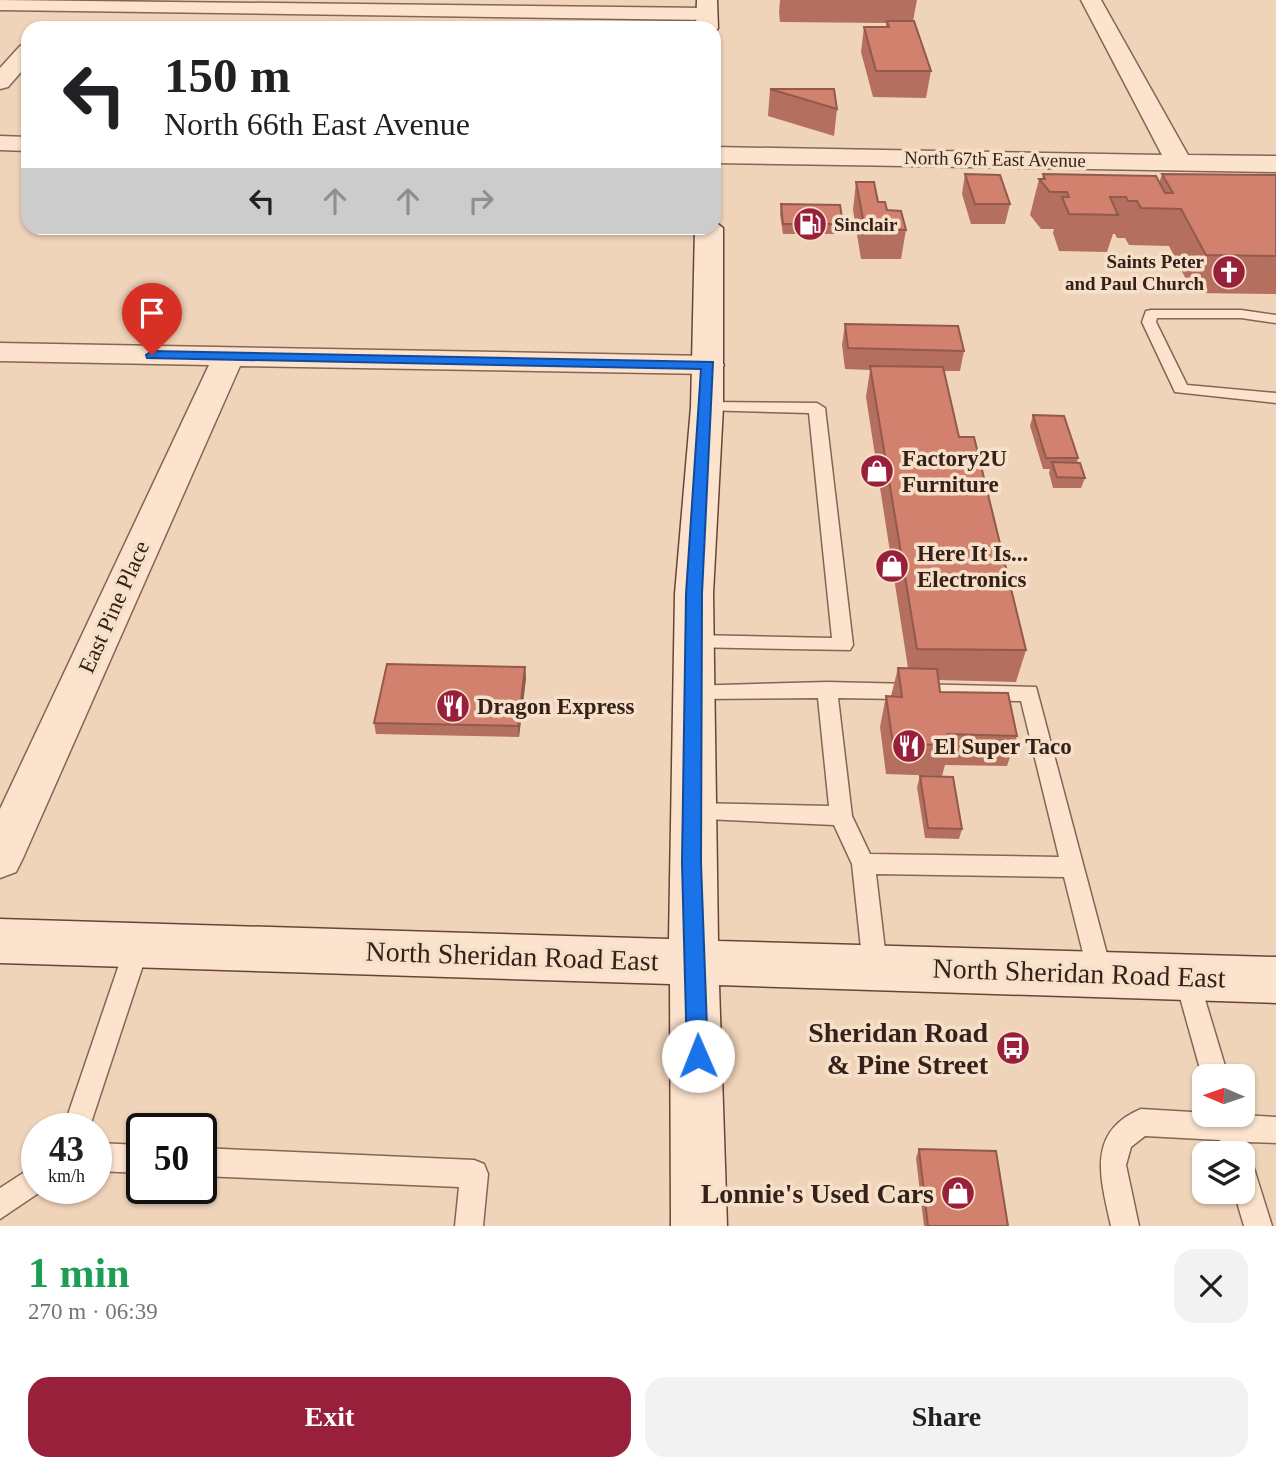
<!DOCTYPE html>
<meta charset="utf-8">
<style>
body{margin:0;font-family:Georgia,serif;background:#f2f2f2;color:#202124;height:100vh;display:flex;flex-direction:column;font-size:26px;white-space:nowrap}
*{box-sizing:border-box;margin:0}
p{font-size:23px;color:#757577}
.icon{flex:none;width:38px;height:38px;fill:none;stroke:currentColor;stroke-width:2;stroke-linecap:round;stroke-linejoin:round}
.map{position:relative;height:1226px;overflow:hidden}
.panel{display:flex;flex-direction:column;background:#fff;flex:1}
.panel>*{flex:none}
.guide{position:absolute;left:21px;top:21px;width:700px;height:214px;border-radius:21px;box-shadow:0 2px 5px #0004;background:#fff;color:#202124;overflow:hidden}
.needle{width:46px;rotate:272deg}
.tools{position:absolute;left:1192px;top:1064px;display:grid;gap:14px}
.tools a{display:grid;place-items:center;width:63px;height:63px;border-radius:14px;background:#fff;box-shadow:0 2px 5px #0004;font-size:35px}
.speed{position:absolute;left:21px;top:1113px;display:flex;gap:14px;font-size:35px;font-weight:700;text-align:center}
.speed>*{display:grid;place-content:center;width:91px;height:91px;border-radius:50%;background:#fff;box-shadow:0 2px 5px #0004;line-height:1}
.speed small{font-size:18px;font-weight:400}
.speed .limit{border:4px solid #111;border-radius:10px;background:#fff;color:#111}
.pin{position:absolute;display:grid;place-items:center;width:60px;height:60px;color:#fff;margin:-72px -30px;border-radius:50% 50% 50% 0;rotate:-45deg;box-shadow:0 0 7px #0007}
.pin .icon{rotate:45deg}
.me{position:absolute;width:77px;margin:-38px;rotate:359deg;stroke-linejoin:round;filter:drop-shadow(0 0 5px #0008)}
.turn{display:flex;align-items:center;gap:24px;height:147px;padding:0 28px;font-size:32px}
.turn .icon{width:91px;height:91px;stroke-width:2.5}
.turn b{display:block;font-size:49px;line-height:60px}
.lanes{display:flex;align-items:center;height:66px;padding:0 28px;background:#0003;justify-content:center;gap:35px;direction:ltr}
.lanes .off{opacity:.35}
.round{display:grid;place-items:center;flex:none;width:74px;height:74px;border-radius:21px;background:#f2f2f2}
.summary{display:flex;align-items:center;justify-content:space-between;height:119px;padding:0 28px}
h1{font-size:42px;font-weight:700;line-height:52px;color:#1e9e55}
.cta{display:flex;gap:14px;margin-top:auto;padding:14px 28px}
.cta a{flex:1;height:80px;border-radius:21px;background:#99203b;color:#fff;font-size:28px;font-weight:700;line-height:80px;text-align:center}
.cta a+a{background:#f2f2f2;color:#202124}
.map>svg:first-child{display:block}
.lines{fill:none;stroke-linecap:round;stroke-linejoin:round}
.lane-casing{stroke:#876453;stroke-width:3}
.street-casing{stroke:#876453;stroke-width:3}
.secondary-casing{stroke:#684537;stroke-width:3}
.lane{fill:#fbe3cd;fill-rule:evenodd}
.street{fill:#fbe3cd;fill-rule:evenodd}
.secondary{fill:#fbe3cd;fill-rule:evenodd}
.wall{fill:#b46f5e}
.shaded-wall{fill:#925a4c}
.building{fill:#d1816d;stroke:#925a4c;stroke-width:2}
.route{fill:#1a73e8;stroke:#114b97;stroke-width:2}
.labels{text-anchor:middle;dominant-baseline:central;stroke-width:7;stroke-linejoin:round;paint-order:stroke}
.far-street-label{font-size:19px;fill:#352119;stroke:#f7e0c9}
.far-poi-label{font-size:19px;font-weight:bold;fill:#352119;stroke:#f7e0c9;text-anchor:start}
.poi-label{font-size:23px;font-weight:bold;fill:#352119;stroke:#f7e0c9;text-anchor:start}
.street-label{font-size:23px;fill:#352119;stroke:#f7e0c9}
.near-street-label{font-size:28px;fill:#352119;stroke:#f7e0c9}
.near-poi-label{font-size:28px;font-weight:bold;fill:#352119;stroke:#f7e0c9;text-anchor:end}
</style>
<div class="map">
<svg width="1276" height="1226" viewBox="0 0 1276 1226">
<rect width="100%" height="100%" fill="#f0d4b9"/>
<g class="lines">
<g class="lane-casing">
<g id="lane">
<path d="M1151,310H1241L1276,315V323L1241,318H1157L1156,322L1187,385L1276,393V403L1175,392L1142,322L1146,311Z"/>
<path d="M707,402L817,403L825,408L853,645L850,650L687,647L684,642L687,637L694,635L832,638L809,413L701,410V404Z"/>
<path d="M827,682L1036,687L1112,973L1109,981L1100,984L1091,981L1088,973L1064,877L876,874L887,967L884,975L875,978L866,975L863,967L852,864L834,825L684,818L681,812L684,806L692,803L829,806L818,698L694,699L687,696L684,691L687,686ZM838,698L1021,701L1059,857L870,854L852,816Z"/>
<path d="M138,933L147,936L150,944L89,1129H63L126,944L129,936Z"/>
<path d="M1186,965L1195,968L1198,976L1228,1076H1204V1081L1202,1076L1174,976L1177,968Z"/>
<path d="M1141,1109L1276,1117V1143L1247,1142L1251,1153L1247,1161L1252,1162L1272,1226H1244L1234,1192H1242V1153H1224L1220,1140L1145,1136L1131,1147L1126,1165L1139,1226H1111C1101,1180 1085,1132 1141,1109Z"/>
<path d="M96,1143L142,1145V1173L96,1171Z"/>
<path d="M201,1148L474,1160L484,1164L488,1174L483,1226H455L459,1187L201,1176Z"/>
<path d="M37,1164V1188H46L0,1219V1188Z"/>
</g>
</g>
<g class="street-casing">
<g id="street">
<path d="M0,0L707,8L717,14L707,20L0,10Z"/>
<path d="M1081,0H1101L1188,155L1276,156V172L714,163V147L1162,155Z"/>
<path d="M28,44V64L8,87L0,89V68L20,46Z"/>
<path d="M0,136L28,137V151L0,150Z"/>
<path d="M0,343L708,356L719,358L724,365L719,372L708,374L240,366L23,858L16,872L0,878V809L209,365L0,361Z"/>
</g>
</g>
<g class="secondary-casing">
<g id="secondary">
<path d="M697,0H717L718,28L715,33L714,28H696Z"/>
<path d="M714,221L723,228V407L713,594L718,941L1276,957V1003L719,985L727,1226H671L670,984L0,963V919L669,939L675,594L691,407L695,228H714Z"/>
</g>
</g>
<use href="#lane" class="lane"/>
<use href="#street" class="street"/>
<use href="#secondary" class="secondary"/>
</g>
<g class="wall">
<path d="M780,0H917L913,21L931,71L926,98L873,97L861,52L864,27H886V23L780,22L779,12Z"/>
<path d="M770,89L837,109L834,136L768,116Z"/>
<path d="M965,174L1010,204L1005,224H971L962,194Z"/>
<path d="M1043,174L1159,183L1162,174L1276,175V294L1193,293L1169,246L1129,245L1125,238H1117L1115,234H1113L1107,252L1059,251L1053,233L1054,229H1041L1030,215L1039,179H1042Z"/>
<path d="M856,182L887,210L906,230L901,259H861L853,210Z"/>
<path d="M781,204L843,224L842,234H783L780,214Z"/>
<path d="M845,324L964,351L960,371H944L959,437L1026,650L1016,682L938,680L940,692L1017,736L1007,766L945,765L942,776L886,774L880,727L886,696H891L898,668H908L866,397L870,370L845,369L842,345Z"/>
<path d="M1033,415L1078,458L1077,463L1085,478L1081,488H1053L1049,473L1050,469H1043L1030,426Z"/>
<path d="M525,667L526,678L519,737L376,734L374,723Z"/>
<path d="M920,776L962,829L959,839L925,838L917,787Z"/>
<path d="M919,1149L1008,1226H924L916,1158Z"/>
</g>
<path class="shaded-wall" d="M525,667L526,678L519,737L518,726Z"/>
<g class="building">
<path d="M887,21H914L931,71H876L864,27H889Z"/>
<path d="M770,89H834L837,109Z"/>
<path d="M965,174L1000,175L1010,204H975Z"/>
<path d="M1043,174L1156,176L1165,193H1173L1162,174L1276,175V256L1206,255L1181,209L1141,208L1137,201H1128L1126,197H1110L1118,215L1069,214L1062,197H1069L1067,192H1050L1039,179H1045Z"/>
<path d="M856,182H874L878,202H885L887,210L901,211L906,230L865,229Z"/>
<path d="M781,204L840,205L843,224H783Z"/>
<path d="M845,324L958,326L964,351L848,348Z"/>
<path d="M870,366L943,367L959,437H974L1026,650L917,649Z"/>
<path d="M1033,415L1064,416L1078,458H1046Z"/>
<path d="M1052,462L1080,463L1085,478L1057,477Z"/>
<path d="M387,664L525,667L518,726L374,723Z"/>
<path d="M898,668L937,669L940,692L1008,693L1017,736L948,734L950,745L893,744L886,696L902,697Z"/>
<path d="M920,776L953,777L962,829L928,828Z"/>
<path d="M919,1149L996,1151L1008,1226H928Z"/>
</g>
<path class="route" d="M152,351L713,362L702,594L701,863L708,1056L705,1063L698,1066L690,1063L687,1056L682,863L686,594L701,369L147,358L146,355Z"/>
<defs>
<g id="fuel-disc" transform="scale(1.75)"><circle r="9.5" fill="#99203b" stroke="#f7e0c9"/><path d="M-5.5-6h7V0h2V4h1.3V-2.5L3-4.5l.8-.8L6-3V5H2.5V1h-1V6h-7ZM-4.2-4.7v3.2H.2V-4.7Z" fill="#fff"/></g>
<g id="church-disc" transform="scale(1.75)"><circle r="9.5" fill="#99203b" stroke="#f7e0c9"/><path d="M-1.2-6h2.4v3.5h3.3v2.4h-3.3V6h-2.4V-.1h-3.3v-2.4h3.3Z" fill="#fff"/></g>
<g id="shop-disc" transform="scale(1.75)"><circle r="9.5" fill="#99203b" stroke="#f7e0c9"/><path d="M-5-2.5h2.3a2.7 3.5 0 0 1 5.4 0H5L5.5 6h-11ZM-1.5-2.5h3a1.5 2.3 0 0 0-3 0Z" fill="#fff"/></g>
<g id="restaurant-disc" transform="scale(1.75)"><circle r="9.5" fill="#99203b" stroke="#f7e0c9"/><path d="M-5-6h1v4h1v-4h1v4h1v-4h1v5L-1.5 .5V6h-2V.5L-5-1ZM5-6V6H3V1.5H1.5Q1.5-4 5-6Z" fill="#fff"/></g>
<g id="bus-disc" transform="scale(1.75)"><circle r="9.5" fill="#99203b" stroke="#f7e0c9"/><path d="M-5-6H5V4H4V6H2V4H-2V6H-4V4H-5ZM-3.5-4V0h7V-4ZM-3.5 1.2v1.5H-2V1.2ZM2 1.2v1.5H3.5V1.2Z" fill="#fff"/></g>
</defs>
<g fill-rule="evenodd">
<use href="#fuel-disc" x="810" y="224"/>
<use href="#church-disc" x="1229" y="272"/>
<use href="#shop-disc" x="877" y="471"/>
<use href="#shop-disc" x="892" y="566"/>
<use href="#restaurant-disc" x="453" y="706"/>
<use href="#restaurant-disc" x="909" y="746"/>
<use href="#bus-disc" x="1013" y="1048"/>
<use href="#shop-disc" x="958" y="1193"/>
</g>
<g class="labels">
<g class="far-street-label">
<text transform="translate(995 159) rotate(1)">North 67th East Avenue</text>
</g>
<g class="far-poi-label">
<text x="834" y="224">Sinclair</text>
<text x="1204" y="261" text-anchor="end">Saints Peter<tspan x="1204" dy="22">and Paul Church</tspan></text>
</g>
<g class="poi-label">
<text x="902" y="458">Factory2U<tspan x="902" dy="26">Furniture</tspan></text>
<text x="917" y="553">Here It Is...<tspan x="917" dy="26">Electronics</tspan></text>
<text x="477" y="706">Dragon Express</text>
<text x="934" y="746">El Super Taco</text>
</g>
<g class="street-label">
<text transform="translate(114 607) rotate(-66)">East Pine Place</text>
</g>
<g class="near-street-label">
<text transform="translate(512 956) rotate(2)">North Sheridan Road East</text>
<text transform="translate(1079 973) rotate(2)">North Sheridan Road East</text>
</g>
<g class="near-poi-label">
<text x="988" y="1032">Sheridan Road<tspan x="988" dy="32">&amp; Pine Street</tspan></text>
<text x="934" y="1193">Lonnie's Used Cars</text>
</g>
</g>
</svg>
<div class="tools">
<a><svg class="needle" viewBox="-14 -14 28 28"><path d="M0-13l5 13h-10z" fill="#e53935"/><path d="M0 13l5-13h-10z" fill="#757577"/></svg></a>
<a><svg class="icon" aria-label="layers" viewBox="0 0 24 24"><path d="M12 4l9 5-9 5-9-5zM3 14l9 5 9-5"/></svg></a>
</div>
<div class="speed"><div>43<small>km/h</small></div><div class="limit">50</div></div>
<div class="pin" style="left:152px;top:355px;background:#d93025"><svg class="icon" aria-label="arrive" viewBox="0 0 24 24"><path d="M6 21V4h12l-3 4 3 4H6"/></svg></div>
<svg class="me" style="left:698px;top:1056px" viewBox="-20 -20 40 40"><circle r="19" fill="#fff"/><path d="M0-13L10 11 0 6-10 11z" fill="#1a73e8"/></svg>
<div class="guide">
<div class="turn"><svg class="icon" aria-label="left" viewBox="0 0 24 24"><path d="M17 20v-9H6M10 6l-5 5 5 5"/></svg><div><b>150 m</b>North 66th East Avenue</div></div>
<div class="lanes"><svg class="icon" aria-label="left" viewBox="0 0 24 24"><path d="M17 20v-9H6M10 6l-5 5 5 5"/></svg><svg class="icon off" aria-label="ahead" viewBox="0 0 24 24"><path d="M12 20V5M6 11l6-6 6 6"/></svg><svg class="icon off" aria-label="ahead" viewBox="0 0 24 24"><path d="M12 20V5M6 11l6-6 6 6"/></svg><svg class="icon off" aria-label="right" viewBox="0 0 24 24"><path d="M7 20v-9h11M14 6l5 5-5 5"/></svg></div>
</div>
</div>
<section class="panel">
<div class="summary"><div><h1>1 min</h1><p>270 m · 06:39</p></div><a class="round"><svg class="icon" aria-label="close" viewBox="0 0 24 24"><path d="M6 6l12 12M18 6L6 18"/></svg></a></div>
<div class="cta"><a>Exit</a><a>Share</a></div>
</section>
